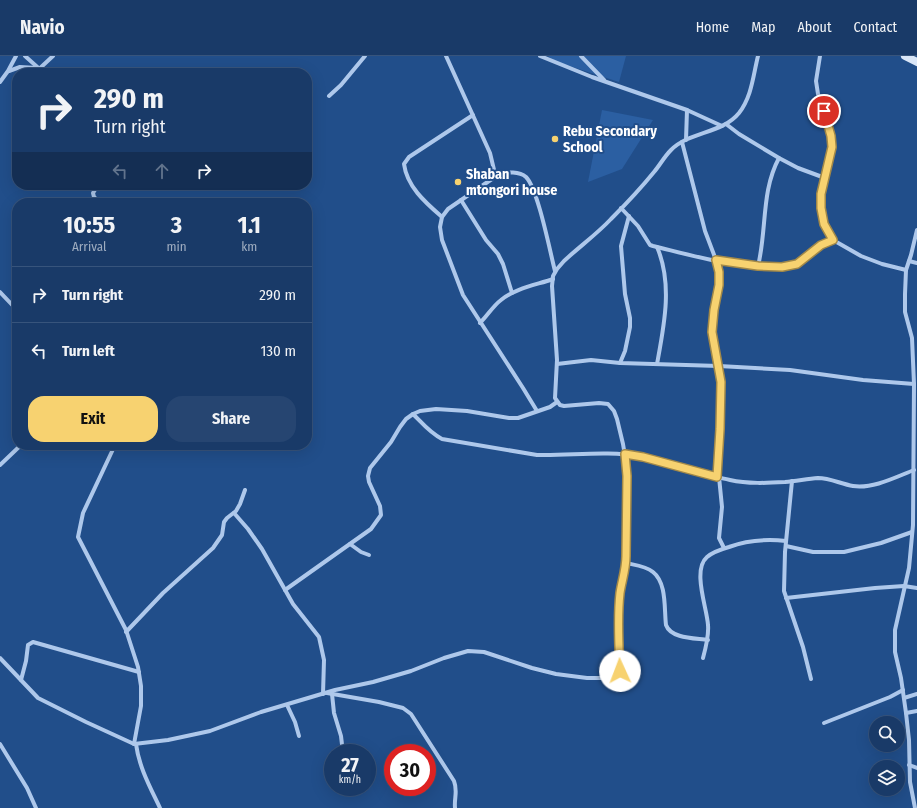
<!DOCTYPE html>
<style>
body{margin:0;font-family:"Fira Sans Condensed",sans-serif;background:#264571;color:#f1f3f6;height:100vh;display:flex;flex-direction:column;font-size:15px;white-space:nowrap}
*{box-sizing:border-box;margin:0}
p{font-size:13px;color:#9fadc0}
.icon{flex:none;width:22px;height:22px;fill:none;stroke:currentColor;stroke-width:2;stroke-linecap:round;stroke-linejoin:round}
.map{position:relative;flex:1;overflow:hidden}
.side{position:absolute;left:12px;top:142px;width:300px;height:252px;display:flex;flex-direction:column;background:#193a68;border-radius:16px;box-shadow:0 4px 16px #0002,0 0 0 1px #37547c}
.side>*{flex:none}
.hud{position:absolute;left:12px;top:12px;width:300px;height:122px;border-radius:16px;box-shadow:0 4px 16px #0002,0 0 0 1px #37547c;background:#193a68;color:#f1f3f6;overflow:hidden}
.tools{position:absolute;left:869px;top:660px;display:grid;gap:8px}
.tools a{display:grid;place-items:center;width:36px;height:36px;border-radius:50%;background:#193a68;box-shadow:0 4px 16px #0002,0 0 0 1px #37547c;font-size:20px}
.speed{position:absolute;left:324px;top:688px;display:flex;gap:8px;font-size:20px;font-weight:700;text-align:center}
.speed>*{display:grid;place-content:center;width:52px;height:52px;border-radius:50%;background:#193a68;box-shadow:0 4px 16px #0002,0 0 0 1px #37547c;line-height:1}
.speed small{font-size:10px;font-weight:400}
.speed .limit{border:6px solid #d22;background:#fff;color:#111}
.pin{position:absolute;display:grid;place-items:center;width:34px;height:34px;color:#fff;margin:-17px;border:2px solid #fff;border-radius:50%;box-shadow:0 1px 4px #0007}
.me{position:absolute;width:44px;margin:-22px;rotate:358deg;stroke-linejoin:round;filter:drop-shadow(0 0 3px #0008)}
.turn{display:flex;align-items:center;gap:14px;height:84px;padding:0 16px;font-size:18px}
.turn .icon{width:52px;height:52px;stroke-width:2.5}
.turn b{display:block;font-size:28px;line-height:34px}
.lanes{display:flex;align-items:center;height:38px;padding:0 16px;background:#0003;justify-content:center;gap:20px;direction:ltr}
.lanes .off{opacity:.35}
.eta{display:flex;justify-content:space-evenly;align-items:center;height:68px;text-align:center}
.eta b{font-size:24px;font-weight:700;line-height:28px}
.primary-button{display:flex;gap:8px;margin-top:auto;padding:8px 16px}
.primary-button a{flex:1;height:46px;border-radius:16px;background:#f7d270;color:#111;font-size:16px;font-weight:700;line-height:46px;text-align:center}
.primary-button a+a{background:#264571;color:#f1f3f6}
ul{padding:0;list-style:none}
li{display:flex;align-items:center;gap:12px;height:56px;padding:0 16px;border-top:1px solid #37547c}
li div{flex:1}
li b{display:block;font-size:15px}
li em{font-style:normal}
header{display:flex;align-items:center;gap:24px;box-sizing:border-box;height:56px;padding:0 20px;background:#193a68;border-bottom:1px solid #37547c}
header strong{font-size:19px}
nav{display:flex;gap:22px;margin-inline-start:auto;font-size:14px}
.map>svg:first-child{display:block}
.green{fill:#2b5fa2}
.lines{fill:none;stroke-linecap:round;stroke-linejoin:round}
.minor{stroke:#aec8eb;stroke-width:4}
.secondary{stroke:#d9e6f8;stroke-width:8}
.route-casing{stroke:#a18849;stroke-width:10}
.route{stroke:#f7d270;stroke-width:7}
.poi-dot{fill:#f7d270;stroke:#214e8a;stroke-width:1.5}
.labels{text-anchor:middle;dominant-baseline:central;stroke-width:4;stroke-linejoin:round;paint-order:stroke}
.poi-label{font-size:14px;font-weight:bold;fill:#fff;stroke:#214e8a;text-anchor:start}
</style>
<header>
<strong>Navio</strong>
<nav><a>Home</a><a>Map</a><a>About</a><a>Contact</a></nav>
</header>
<div class="map">
<svg width="917" height="752" viewBox="0 0 917 752">
<rect width="100%" height="100%" fill="#214e8a"/>
<g class="green">
<path d="M548,0H626L619,26L554,5Z"/>
<path d="M602,54L653,64L622,113L588,126Z"/>
</g>
<g class="lines">
<g class="minor">
<path d="M25,0L44,17"/>
<path d="M446,0L490,97L495,118L492,123L448,153L442,161L440,171L442,184L463,239L523,332L537,355"/>
<path d="M540,0L592,21L687,54L722,70"/>
<path d="M581,0L604,24"/>
<path d="M820,0L816,25L818,38L831,80L832,91L821,138V152L824,167L833,184L861,200L882,208L906,214"/>
<path d="M39,13L53,0"/>
<path d="M9,15L20,11L37,12"/>
<path d="M0,26L8,15L16,0"/>
<path d="M329,40L341,29L365,0"/>
<path d="M726,68L739,78L779,102L798,112L825,122"/>
<path d="M686,84L687,54"/>
<path d="M682,86L705,175L716,204L719,216V229L714,254L712,276L721,326L720,373L717,421"/>
<path d="M495,118C504,117 518,114 526,121C538,133 550,196 555,215"/>
<path d="M98,129L93,137L94,141L100,147"/>
<path d="M461,144L486,184L498,198L503,208L512,237"/>
<path d="M621,152L638,170L650,189L653,190C691,199 757,219 795,208C803,206 812,196 819,190C824,188 829,186 833,184"/>
<path d="M442,161C426,147 407,131 404,108L409,101L473,59"/>
<path d="M657,191C673,228 664,270 657,308"/>
<path d="M909,205L917,207"/>
<path d="M758,210C767,174 761,135 779,102"/>
<path d="M0,236L17,254"/>
<path d="M480,267C488,259 493,250 501,244C516,232 536,229 553,223"/>
<path d="M620,307L625,295L630,271V262L625,238L621,190L629,160"/>
<path d="M557,308L591,304L620,307L719,310L790,314L863,324L914,328"/>
<path d="M413,358C422,367 430,377 442,383L537,399C572,400 607,394 642,401C672,406 701,418 730,424C748,428 767,427 785,426C796,425 807,423 818,422C830,422 841,428 853,430C873,433 896,421 914,414"/>
<path d="M115,389L83,457L78,481L126,574L138,611L141,630V650L134,688"/>
<path d="M0,409L21,389"/>
<path d="M719,421L722,451L719,482L724,492"/>
<path d="M792,425L785,496L784,535L803,591L811,623"/>
<path d="M234,457L248,473L262,493L293,548L319,581L324,604L323,638"/>
<path d="M350,488L361,496L369,499"/>
<path d="M786,490L813,496H844L881,487L912,476"/>
<path d="M626,507C635,509 646,510 653,516C667,527 664,553 666,569C671,583 696,582 708,584"/>
<path d="M285,534L371,473L381,459L380,450L369,426L368,420L370,412L391,386L400,371L406,363L413,358L420,355L436,353L467,355L509,362H518L550,351L557,346"/>
<path d="M786,542L875,532L904,530L917,532"/>
<path d="M126,576L163,537L213,492L222,479L224,466L227,462L236,455L240,448L245,434"/>
<path d="M0,602L38,642L86,666L134,688L168,684L210,675L261,656L335,634L373,626L411,615L444,602L468,595L484,596L532,612L556,618L587,622H613L617,620L620,615L618,577L619,550L620,536L626,512L627,473L626,406L623,388L617,363L614,355L608,348L599,347L564,350L560,349L555,342L557,304L552,230L553,220L557,213L564,205C579,191 597,178 611,163C626,148 641,132 654,116C660,109 664,101 671,94C690,75 722,78 739,57C752,40 753,20 758,0"/>
<path d="M703,602C706,591 709,580 708,569C707,552 692,514 707,501C713,496 722,493 729,491C748,484 767,483 786,485"/>
<path d="M21,624L26,605L28,589L33,586L139,616"/>
<path d="M327,637L379,646L403,652L411,658L454,725C458,735 454,742 455,752"/>
<path d="M332,638L334,657L341,680L343,697"/>
<path d="M904,642L917,638"/>
<path d="M287,649L295,666L299,680"/>
<path d="M906,657L917,655"/>
<path d="M824,667L890,641L903,634"/>
<path d="M0,688L27,732L36,752"/>
<path d="M136,688C139,711 150,731 160,752"/>
<path d="M909,709L917,712"/>
<path d="M351,731V732"/>
<path d="M915,752L910,726L909,684L906,657L901,622L895,596V574L909,512L913,469L914,328L912,282L905,256V238L906,214L911,199L917,174"/>
</g>
<path class="secondary" d="M905,0L917,6"/>
</g>
<g class="lines">
<g class="route-casing">
<path id="route" d="M620,615C619,589 617,563 620,537C622,524 626,513 626,500L627,420L625,398L643,401L717,421L720,373L721,326L712,276L714,254L719,229V216L716,204L758,210L782,211L797,208L821,189L833,184L824,168L821,152V138L832,91L831,80L824,55"/>
</g>
<use href="#route" class="route"/>
</g>
<g class="poi-dot">
<circle cx="555" cy="83" r="4"/>
<circle cx="458" cy="126" r="4"/>
</g>
<g class="labels">
<g class="poi-label">
<text x="563" y="75">Rebu Secondary<tspan x="563" dy="16">School</tspan></text>
<text x="466" y="118">Shaban<tspan x="466" dy="16">mtongori house</tspan></text>
</g>
</g>
</svg>
<div class="tools">
<a><svg class="icon" aria-label="search" viewBox="0 0 24 24"><circle cx="10" cy="10" r="6"/><path d="M15 15l6 6"/></svg></a>
<a><svg class="icon" aria-label="layers" viewBox="0 0 24 24"><path d="M12 4l9 5-9 5-9-5zM3 14l9 5 9-5"/></svg></a>
</div>
<div class="speed"><div>27<small>km/h</small></div><div class="limit">30</div></div>
<div class="pin" style="left:824px;top:55px;background:#d93025"><svg class="icon" aria-label="arrive" viewBox="0 0 24 24"><path d="M6 21V4h12l-3 4 3 4H6"/></svg></div>
<svg class="me" style="left:620px;top:615px" viewBox="-20 -20 40 40"><circle r="19" fill="#fff"/><path d="M0-13L10 11 0 6-10 11z" fill="#f7d270"/></svg>
<div class="hud">
<div class="turn"><svg class="icon" aria-label="right" viewBox="0 0 24 24"><path d="M7 20v-9h11M14 6l5 5-5 5"/></svg><div><b>290 m</b>Turn right</div></div>
<div class="lanes"><svg class="icon off" aria-label="left" viewBox="0 0 24 24"><path d="M17 20v-9H6M10 6l-5 5 5 5"/></svg><svg class="icon off" aria-label="ahead" viewBox="0 0 24 24"><path d="M12 20V5M6 11l6-6 6 6"/></svg><svg class="icon" aria-label="right" viewBox="0 0 24 24"><path d="M7 20v-9h11M14 6l5 5-5 5"/></svg></div>
</div>
<section class="side">
<div class="eta">
<div><b>10:55</b><p>Arrival</p></div>
<div><b>3</b><p>min</p></div>
<div><b>1.1</b><p>km</p></div>
</div>
<ul>
<li><svg class="icon" aria-label="right" viewBox="0 0 24 24"><path d="M7 20v-9h11M14 6l5 5-5 5"/></svg><div><b>Turn right</b></div><em>290 m</em></li>
<li><svg class="icon" aria-label="left" viewBox="0 0 24 24"><path d="M17 20v-9H6M10 6l-5 5 5 5"/></svg><div><b>Turn left</b></div><em>130 m</em></li>
</ul>
<div class="primary-button"><a>Exit</a><a>Share</a></div>
</section>
</div>
